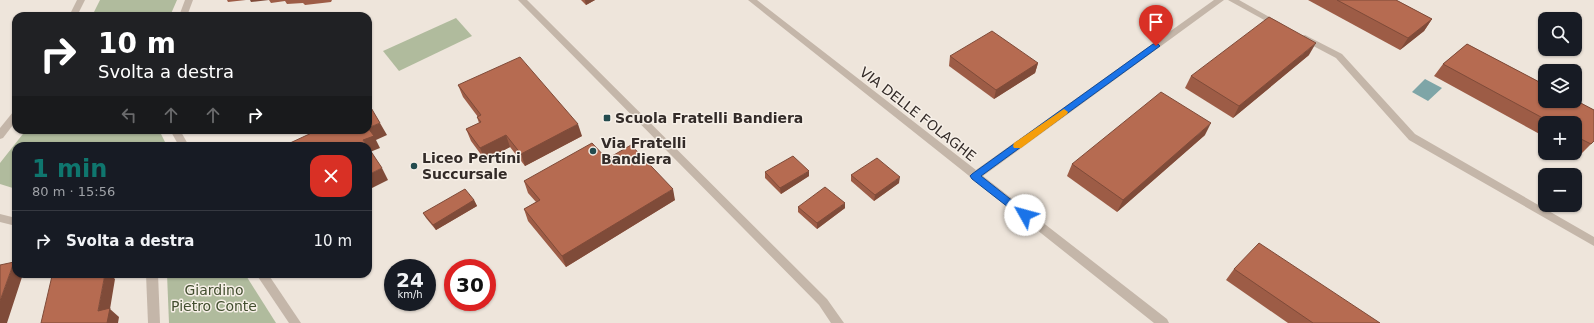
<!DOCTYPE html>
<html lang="it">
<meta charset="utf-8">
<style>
body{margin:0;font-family:"DejaVu Sans",sans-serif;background:#20242c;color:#f1f3f6;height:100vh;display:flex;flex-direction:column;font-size:15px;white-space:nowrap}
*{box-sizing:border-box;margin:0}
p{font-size:13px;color:#9ea1a6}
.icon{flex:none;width:22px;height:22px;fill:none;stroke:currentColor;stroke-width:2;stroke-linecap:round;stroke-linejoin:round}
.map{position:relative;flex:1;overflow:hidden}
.panel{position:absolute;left:12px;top:142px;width:360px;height:136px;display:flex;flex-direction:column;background:#171b24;border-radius:12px;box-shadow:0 1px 3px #0004}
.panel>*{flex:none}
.guide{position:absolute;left:12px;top:12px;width:360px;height:122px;border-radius:12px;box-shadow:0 1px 3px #0004;background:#202124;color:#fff;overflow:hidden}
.fabs{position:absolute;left:1538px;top:12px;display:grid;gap:8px}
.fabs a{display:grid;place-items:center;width:44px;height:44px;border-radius:8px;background:#171b24;box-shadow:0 1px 3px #0004;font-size:20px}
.speed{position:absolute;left:384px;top:259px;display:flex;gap:8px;font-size:20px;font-weight:700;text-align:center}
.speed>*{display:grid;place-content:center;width:52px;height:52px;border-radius:50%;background:#171b24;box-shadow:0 1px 3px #0004;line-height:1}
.speed small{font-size:10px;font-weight:400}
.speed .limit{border:6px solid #d22;background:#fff;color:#111}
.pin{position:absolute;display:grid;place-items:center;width:34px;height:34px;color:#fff;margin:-41px -17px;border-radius:50% 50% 50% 0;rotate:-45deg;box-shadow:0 0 4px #0007}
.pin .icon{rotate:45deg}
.me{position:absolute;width:44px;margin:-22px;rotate:308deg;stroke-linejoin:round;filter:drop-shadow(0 0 3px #0008)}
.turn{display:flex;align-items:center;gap:14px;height:84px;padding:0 20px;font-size:18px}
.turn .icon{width:52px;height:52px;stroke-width:2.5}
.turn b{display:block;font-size:28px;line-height:34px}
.lanes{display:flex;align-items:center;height:38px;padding:0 20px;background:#0003;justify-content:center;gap:20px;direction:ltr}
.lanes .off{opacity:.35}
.round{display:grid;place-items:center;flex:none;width:42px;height:42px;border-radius:12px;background:#20242c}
.head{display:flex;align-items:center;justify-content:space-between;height:68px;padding:0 20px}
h1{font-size:24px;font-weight:700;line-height:30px;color:#0f766e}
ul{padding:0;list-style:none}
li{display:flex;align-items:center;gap:12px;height:60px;padding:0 20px;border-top:1px solid #363941}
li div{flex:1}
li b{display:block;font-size:15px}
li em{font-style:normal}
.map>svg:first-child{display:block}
.green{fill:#b0bb9d}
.water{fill:#7ea5a7}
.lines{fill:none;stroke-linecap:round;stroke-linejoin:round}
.minor{fill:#c4b6a9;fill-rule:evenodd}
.wall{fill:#9d5c46}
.shaded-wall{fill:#7f4b39}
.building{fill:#b66b51;stroke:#7f4b39}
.route{fill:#1a73e8;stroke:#114b97}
.slow{fill:#f59e0b}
.poi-dot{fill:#234b4e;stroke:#f6efe7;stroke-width:1.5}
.labels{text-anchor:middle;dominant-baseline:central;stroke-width:3;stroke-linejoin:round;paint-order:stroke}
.street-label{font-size:14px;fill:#332b28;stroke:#f6efe7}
.poi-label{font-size:14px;font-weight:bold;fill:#332b28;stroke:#f6efe7;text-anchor:start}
.park-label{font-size:14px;fill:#424e2f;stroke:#f6efe7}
</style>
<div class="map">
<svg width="1594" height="323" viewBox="0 0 1594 323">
<rect width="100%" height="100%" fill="#eee5db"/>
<g class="green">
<path d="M100,0H177L170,16H92Z"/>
<path d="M456,18L472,36L399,71L383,51Z"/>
<path d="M26,130H159L167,146H16V189L0,184V163Z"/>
<path d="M167,274H245L276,323H169Z"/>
</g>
<path class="water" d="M1425,79L1442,88L1428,101L1412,92Z"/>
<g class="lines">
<g class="minor">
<path d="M77,0H85L77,16H69Z"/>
<path d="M185,0H193L187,16H179Z"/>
<path d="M518,0H527L827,299L844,323H831L819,305Z"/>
<path d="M748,0H757L976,170L1214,0H1224L983,176L1167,319L1169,323H1154Z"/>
<path d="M1228,0H1239L1282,24L1281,26H1275Z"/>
<path d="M1305,35L1342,54L1415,134L1594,237V246L1409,140L1336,58L1302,40L1301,38L1302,36Z"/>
<path d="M16,111V121L3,138L0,139V128L13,112Z"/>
<path d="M170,130H180L189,146H179Z"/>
<path d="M0,214L16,218V226L0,222Z"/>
<path d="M146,274H158L160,323H148Z"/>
<path d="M256,274H268L301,323H289Z"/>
</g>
</g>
<g class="wall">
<path d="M227,0H246L228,2Z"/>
<path d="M269,0H332L331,2L305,5L303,3L287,4L285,1L271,3Z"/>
<path d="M581,0H595L586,5Z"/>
<path d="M1308,0H1396L1432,19L1424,31L1400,50Z"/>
<path d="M1467,44L1545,85V101H1575V100L1594,110V141L1579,156L1573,153H1575V123H1545V137L1434,76L1443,64Z"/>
<path d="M1309,55L1233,118L1185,88L1191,76Z"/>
<path d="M950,56L1038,63L1035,73L994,99L949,66Z"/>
<path d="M458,85L582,136L525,166L510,147L485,160L471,141L466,129L479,123L477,117H478L463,97Z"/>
<path d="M1205,135L1117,212L1067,176L1072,164Z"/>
<path d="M607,159L675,200L566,267L528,221L524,209L536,202L528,193L524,181Z"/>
<path d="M765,172L809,176L781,194L765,178Z"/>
<path d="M851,175L899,183L874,201L851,181Z"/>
<path d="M474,200L477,206L436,230L426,218L423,213Z"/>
<path d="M798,207L845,208L817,229L798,212Z"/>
<path d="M1234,269L1380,323H1288L1226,280Z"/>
</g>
<g class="shaded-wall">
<path d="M250,0H269L251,2Z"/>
<path d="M585,0H595L586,5Z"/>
<path d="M1432,19L1424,31L1400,50L1408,38Z"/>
<path d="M1316,43L1309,55L1233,118L1239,106Z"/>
<path d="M1038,63L1035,73L994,99L996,90Z"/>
<path d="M380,123L387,135L376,140L380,148L370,152L368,149V146H367L363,140L368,128Z"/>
<path d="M1211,123L1205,135L1117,212L1123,200Z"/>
<path d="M578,124L582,136L525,166L521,154Z"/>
<path d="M506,135L510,147L485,160L480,148Z"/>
<path d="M382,168L388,180L368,190V175Z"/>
<path d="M809,171V176L781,194L780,188Z"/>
<path d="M900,177L899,183L874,201L875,195Z"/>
<path d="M673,189L675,200L566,267L562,256Z"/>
<path d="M474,200L477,206L436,230L433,225Z"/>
<path d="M845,203V208L817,229V223Z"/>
<path d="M14,262L16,264V274H23L7,323H0V301Z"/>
<path d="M105,274H110L115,279L110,309L119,317L118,323H107L98,311Z"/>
</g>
<g class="building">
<path d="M1337,0H1396L1432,19L1408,38Z"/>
<path d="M1269,17L1316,43L1239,106L1191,76Z"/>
<path d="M992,31L1038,63L996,90L950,56Z"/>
<path d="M1467,44L1545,85V101H1575V100L1594,110V141L1591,144L1575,136V123H1552L1443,64Z"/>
<path d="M520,57L578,124L521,154L506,135L480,148L466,129L481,122L477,117L481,115L458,85Z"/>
<path d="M1161,92L1211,123L1123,200L1072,164Z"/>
<path d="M370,106L380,123L368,128L374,136L363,140L367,146H291L290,143L318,130H368V107Z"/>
<path d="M592,143L607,159L631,145L673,189L562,256L524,209L540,200L524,181Z"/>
<path d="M368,147L382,168L368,175Z"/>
<path d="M793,156L809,171L780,188L765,172Z"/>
<path d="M877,158L900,177L875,195L851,175Z"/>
<path d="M825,187L845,203L817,223L798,207Z"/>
<path d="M465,189L474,200L433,225L423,213Z"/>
<path d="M1259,243L1380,323H1313L1234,269Z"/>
<path d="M14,262L0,301V265Z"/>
<path d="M60,274H83L82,276L89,274H105L98,311L110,308L107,323H41L52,276Z"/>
</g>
<path class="route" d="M1153,44H1158L1160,46L981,176L1028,213L1030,215L1028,218H1022L972,179L970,176L972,174Z"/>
<path class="slow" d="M1064,109L1068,112L1067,114L1021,148H1014L1013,146L1014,143Z"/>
<g class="poi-dot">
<rect x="603" y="114" width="8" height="8" rx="2"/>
<circle cx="593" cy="151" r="4"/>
<circle cx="414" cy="166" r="4"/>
</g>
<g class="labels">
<g class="street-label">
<text transform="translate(918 114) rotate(38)">VIA DELLE FOLAGHE</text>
</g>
<g class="poi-label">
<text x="615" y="118">Scuola Fratelli Bandiera</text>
<text x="601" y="143">Via Fratelli<tspan x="601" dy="16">Bandiera</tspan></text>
<text x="422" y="158">Liceo Pertini<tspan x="422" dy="16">Succursale</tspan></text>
</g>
<g class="park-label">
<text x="214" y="290">Giardino<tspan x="214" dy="16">Pietro Conte</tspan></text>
</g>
</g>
</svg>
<div class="fabs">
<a><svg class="icon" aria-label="search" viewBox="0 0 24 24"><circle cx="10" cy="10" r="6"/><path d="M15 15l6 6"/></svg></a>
<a><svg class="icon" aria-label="layers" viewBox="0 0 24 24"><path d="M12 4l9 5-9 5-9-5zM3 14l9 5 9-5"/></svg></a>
<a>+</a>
<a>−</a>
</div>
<div class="speed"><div>24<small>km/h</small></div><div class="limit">30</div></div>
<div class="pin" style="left:1156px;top:46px;background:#d93025"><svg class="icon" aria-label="arrive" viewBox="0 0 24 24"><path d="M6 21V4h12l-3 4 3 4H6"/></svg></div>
<svg class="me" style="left:1025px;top:215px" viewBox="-20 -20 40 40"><circle r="19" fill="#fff"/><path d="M0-13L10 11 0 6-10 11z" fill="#1a73e8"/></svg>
<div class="guide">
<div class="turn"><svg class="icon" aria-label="right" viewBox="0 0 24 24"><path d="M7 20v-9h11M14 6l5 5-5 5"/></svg><div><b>10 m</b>Svolta a destra</div></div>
<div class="lanes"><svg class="icon off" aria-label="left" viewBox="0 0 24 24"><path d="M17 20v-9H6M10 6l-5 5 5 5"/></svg><svg class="icon off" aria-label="ahead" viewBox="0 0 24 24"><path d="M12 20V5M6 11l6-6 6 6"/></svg><svg class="icon off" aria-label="ahead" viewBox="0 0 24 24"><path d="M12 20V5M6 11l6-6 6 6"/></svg><svg class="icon" aria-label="right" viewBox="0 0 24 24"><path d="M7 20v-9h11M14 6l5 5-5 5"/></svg></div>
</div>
<section class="panel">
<div class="head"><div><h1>1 min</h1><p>80 m · 15:56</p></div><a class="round" style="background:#d93025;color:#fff"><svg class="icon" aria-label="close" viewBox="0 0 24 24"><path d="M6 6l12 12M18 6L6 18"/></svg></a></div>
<ul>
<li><svg class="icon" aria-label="right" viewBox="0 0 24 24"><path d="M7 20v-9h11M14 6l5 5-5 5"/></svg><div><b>Svolta a destra</b></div><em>10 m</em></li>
</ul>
</section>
</div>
